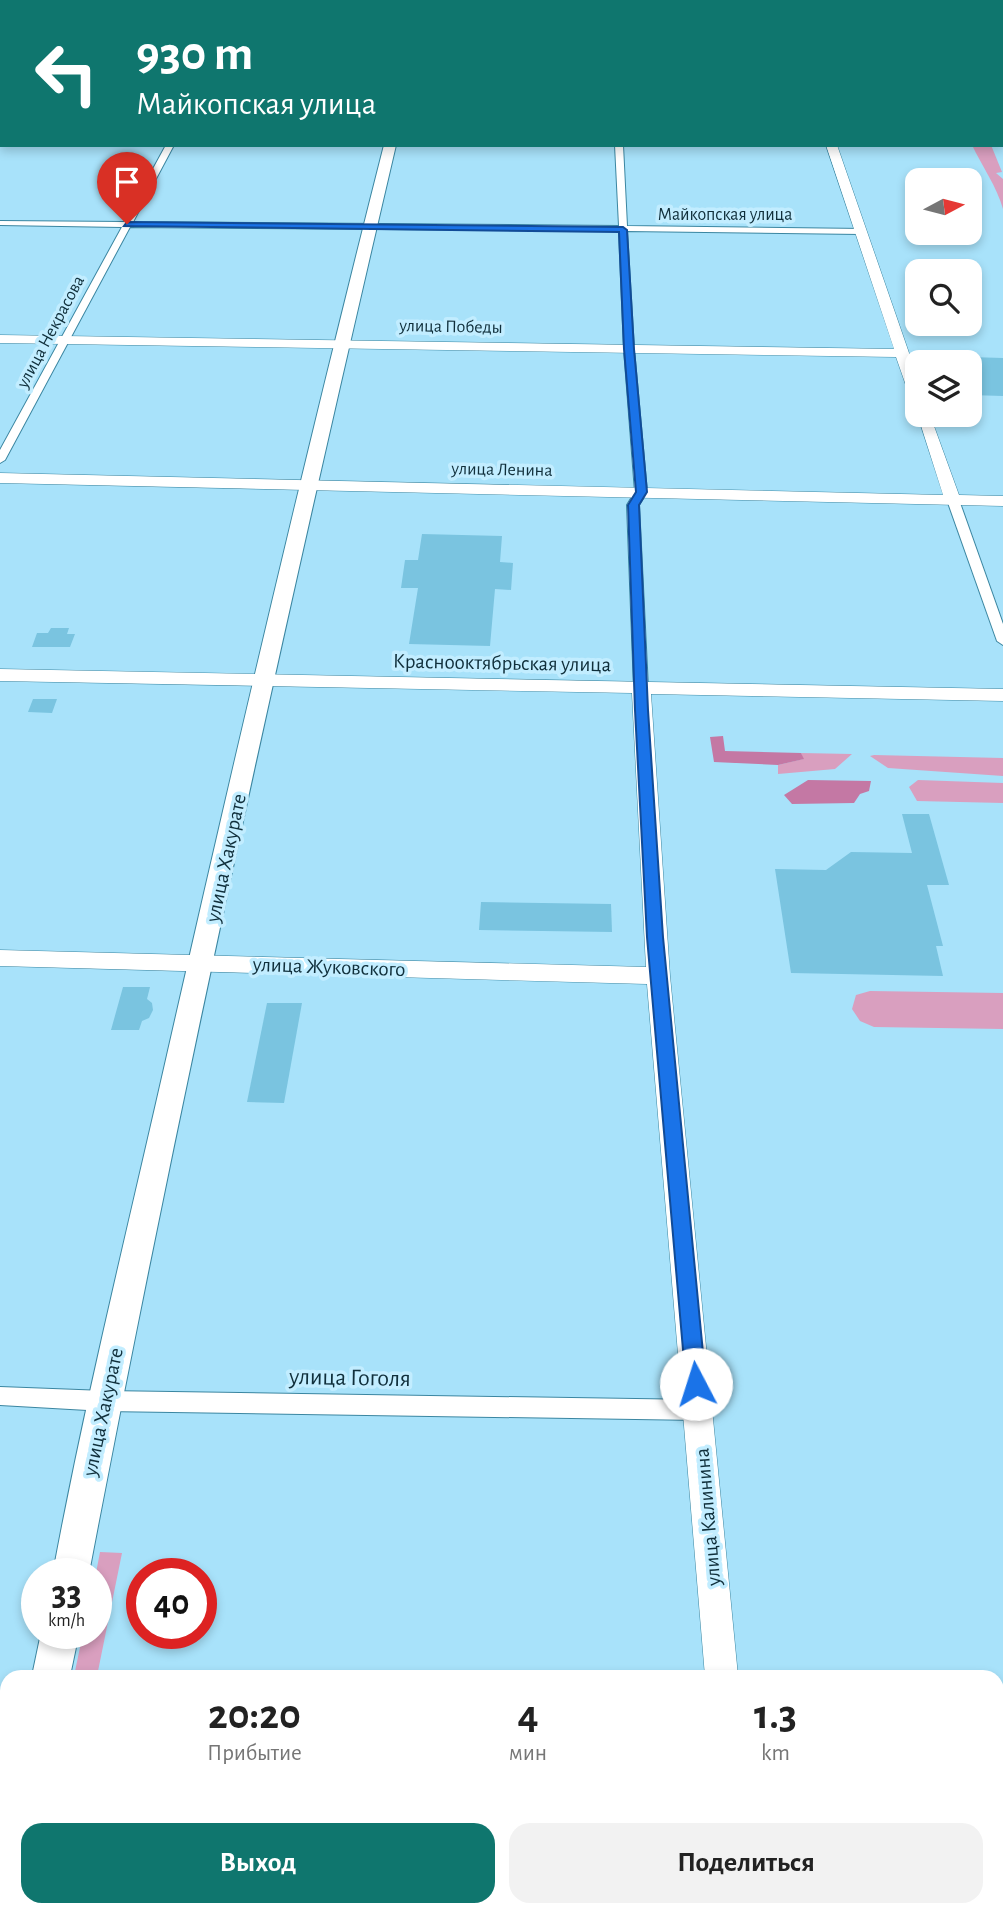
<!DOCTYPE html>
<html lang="ru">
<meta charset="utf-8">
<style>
body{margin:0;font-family:"Alegreya Sans",sans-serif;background:#f2f2f2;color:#222;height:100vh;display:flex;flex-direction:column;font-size:26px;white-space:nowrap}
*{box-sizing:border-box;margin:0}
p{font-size:23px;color:#767676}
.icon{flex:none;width:38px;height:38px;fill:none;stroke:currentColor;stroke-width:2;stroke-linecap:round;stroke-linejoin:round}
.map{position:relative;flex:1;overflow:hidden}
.sheet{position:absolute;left:0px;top:1670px;width:1004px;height:247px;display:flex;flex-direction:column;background:#fff;border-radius:21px 21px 0 0;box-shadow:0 4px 10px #0003}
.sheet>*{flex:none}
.banner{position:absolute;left:0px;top:0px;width:1004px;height:147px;box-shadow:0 4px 10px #0003;background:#0f766e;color:#fff;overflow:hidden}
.needle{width:46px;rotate:83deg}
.fabs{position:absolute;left:905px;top:168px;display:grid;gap:14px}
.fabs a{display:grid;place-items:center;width:77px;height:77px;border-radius:14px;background:#fff;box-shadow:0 4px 10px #0003;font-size:35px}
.speed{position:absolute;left:21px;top:1558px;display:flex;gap:14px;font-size:35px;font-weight:700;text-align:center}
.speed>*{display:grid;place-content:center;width:91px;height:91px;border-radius:50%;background:#fff;box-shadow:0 4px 10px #0003;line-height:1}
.speed small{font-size:18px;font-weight:400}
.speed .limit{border:10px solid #d22;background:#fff;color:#111}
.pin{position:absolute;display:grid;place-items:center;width:60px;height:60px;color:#fff;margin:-72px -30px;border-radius:50% 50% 50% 0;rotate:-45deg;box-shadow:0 0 7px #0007}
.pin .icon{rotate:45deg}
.me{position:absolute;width:77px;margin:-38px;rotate:355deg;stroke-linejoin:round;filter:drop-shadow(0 0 5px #0008)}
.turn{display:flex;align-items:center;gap:24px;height:147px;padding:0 21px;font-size:32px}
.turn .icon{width:91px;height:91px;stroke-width:2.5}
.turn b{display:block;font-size:49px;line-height:60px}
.eta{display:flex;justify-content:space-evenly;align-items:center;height:119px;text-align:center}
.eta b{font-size:42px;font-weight:700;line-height:49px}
.primary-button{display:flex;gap:14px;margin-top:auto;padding:14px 21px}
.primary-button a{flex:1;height:80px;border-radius:21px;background:#0f766e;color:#fff;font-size:28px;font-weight:700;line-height:80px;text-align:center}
.primary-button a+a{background:#f2f2f2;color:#222}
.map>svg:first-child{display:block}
.green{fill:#d99fbf}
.forest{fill:#c478a4}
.building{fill:#7ac4e0}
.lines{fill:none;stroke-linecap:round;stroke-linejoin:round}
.street-casing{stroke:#3b86a1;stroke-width:2}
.secondary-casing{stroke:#3b86a1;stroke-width:1}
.primary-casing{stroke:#3b86a1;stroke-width:2}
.street{fill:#fff;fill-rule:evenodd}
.secondary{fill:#fff;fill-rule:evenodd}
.primary{fill:#fff;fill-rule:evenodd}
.route{fill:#1a73e8;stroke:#114b97;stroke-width:2}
.labels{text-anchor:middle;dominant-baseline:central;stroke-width:7;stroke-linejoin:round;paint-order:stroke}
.far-street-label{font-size:18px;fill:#102f3b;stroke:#c2edff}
.street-label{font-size:21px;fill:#102f3b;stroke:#c2edff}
.near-street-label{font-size:24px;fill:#102f3b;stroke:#c2edff}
</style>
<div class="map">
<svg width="1003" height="1916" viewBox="0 0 1003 1916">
<rect width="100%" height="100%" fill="#a8e2fa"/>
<g class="green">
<path d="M972,145H991L1002,172L996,173L1003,179V209C997,187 982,166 972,145Z"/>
<path d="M801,753L852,754L835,769L778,774V765L803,759Z"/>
<path d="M874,755L1003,758V776L888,768L870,756Z"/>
<path d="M918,780L1003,783V803L917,801L909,787Z"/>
<path d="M870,991L1003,993V1029L874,1027L860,1021L852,1009L856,995Z"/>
<path d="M100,1552L122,1553L97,1676H74L83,1633H96V1573Z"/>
</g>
<g class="forest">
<path d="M723,736L725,751L801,753L804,759L778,765L714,762L710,737Z"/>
<path d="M808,780L871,781L869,791L860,794L854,803L792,804L784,795Z"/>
</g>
<g class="building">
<path d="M970,357L1003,358V396L970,395Z"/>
<path d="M422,534L502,536L500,562L513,563L511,590L495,589L490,646L409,644L418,588H401L405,560H418Z"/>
<path d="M51,628H69L67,634H75L70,647H32L37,633H48Z"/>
<path d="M33,699H57L52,713L28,712Z"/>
<path d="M902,814H929L949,885H927L943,946H936L943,976L791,973L775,869L826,870L851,852L912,853Z"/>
<path d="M481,902L611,904L612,932L479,930Z"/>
<path d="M123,987H150L147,999L152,1003L153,1010L149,1018L142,1021L139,1030H111Z"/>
<path d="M267,1003H302L284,1103L247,1102Z"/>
</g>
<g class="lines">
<g class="street-casing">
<g id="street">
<path d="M69,0H75L68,2Z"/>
<rect x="245" y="0" width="6" height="2"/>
<rect x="609" y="0" width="6" height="2"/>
<path d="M969,0H975L976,2H970Z"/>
<rect x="0" y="8" width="2" height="4"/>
<path d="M0,80H2L0,86Z"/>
<rect x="0" y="133" width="2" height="4"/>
<path d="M166,145H174L133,222L619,226L615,145H623L627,226L864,229V233L861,234L627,231L634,349L647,492L639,505L648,688L646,691H636L634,688L627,505L635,492L624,349L619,231L130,227L5,460L0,463V450L122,227L0,225V221L124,222Z"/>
<path d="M949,498L959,500L1003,624V645L997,641L947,500Z"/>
<path d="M0,1387L105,1391L699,1400L706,1403L709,1410L706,1417L699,1420L105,1411L0,1405Z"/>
</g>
</g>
<g class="secondary-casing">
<g id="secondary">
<path d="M780,0H788L789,2H781Z"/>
<rect x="0" y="64" width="2" height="6"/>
<path d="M826,145H837L917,376V401L910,397L896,357L0,343V335L894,349Z"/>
<path d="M917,413L930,415L959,495L1003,496V506L0,483V473L943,495Z"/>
<path d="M0,669L1003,689V701L651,694L670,976L738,1676H705L647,984L0,966V950L646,967L632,693L0,681Z"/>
<rect x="724" y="1909" width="36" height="7"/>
</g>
</g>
<g class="primary-casing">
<g id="primary">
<rect x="422" y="0" width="10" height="2"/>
<path d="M384,145H396C285,619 180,1095 89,1573H53C85,1400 128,1228 167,1055C236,751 307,448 384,145Z"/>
<path d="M41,1633H79L70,1676H32Z"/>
<path d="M7,1885V1909H28L26,1916H0V1888Z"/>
</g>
</g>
<use href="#street" class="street"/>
<use href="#secondary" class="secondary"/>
<use href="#primary" class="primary"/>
</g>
<path class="route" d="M127,222L623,227L627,230L634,349L647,492L639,505L648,710L663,937L706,1384L703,1391L696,1394L689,1391L686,1384L647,937L635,710L628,505L636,492L624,349L619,232L124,226Z"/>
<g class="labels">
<g class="far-street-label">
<text x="725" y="215">Майкопская улица</text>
<text transform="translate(451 327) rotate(1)">улица Победы</text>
<text transform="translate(51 332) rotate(-62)">улица Некрасова</text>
<text transform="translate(502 470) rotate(1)">улица Ленина</text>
</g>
<g class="street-label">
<text transform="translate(502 663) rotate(1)">Краснооктябрьская улица</text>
<text transform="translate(226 858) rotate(-78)">улица Хакурате</text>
<text transform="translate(329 967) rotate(2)">улица Жуковского</text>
<text transform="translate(103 1412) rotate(-78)">улица Хакурате</text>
<text transform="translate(708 1517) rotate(-95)">улица Калинина</text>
</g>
<g class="near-street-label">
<text transform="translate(350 1378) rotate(1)">улица Гоголя</text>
</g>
</g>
</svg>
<div class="fabs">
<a><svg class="needle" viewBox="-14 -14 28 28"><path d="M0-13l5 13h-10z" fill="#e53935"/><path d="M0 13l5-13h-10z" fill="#767676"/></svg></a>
<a><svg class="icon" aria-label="search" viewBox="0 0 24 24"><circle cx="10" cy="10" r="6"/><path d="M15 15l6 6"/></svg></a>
<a><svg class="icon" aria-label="layers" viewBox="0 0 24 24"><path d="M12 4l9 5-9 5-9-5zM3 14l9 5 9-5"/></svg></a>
</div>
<div class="speed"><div>33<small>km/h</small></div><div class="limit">40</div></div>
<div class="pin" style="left:127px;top:224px;background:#d93025"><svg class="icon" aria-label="arrive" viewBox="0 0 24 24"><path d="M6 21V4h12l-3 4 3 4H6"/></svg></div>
<svg class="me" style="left:696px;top:1384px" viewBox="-20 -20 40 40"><circle r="19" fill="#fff"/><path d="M0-13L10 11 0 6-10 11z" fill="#1a73e8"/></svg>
<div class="banner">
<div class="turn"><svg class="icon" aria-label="left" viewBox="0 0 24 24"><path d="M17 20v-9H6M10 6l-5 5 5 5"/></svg><div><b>930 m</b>Майкопская улица</div></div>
</div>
<section class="sheet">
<div class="eta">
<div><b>20:20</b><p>Прибытие</p></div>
<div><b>4</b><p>мин</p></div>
<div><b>1.3</b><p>km</p></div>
</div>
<div class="primary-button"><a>Выход</a><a>Поделиться</a></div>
</section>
</div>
